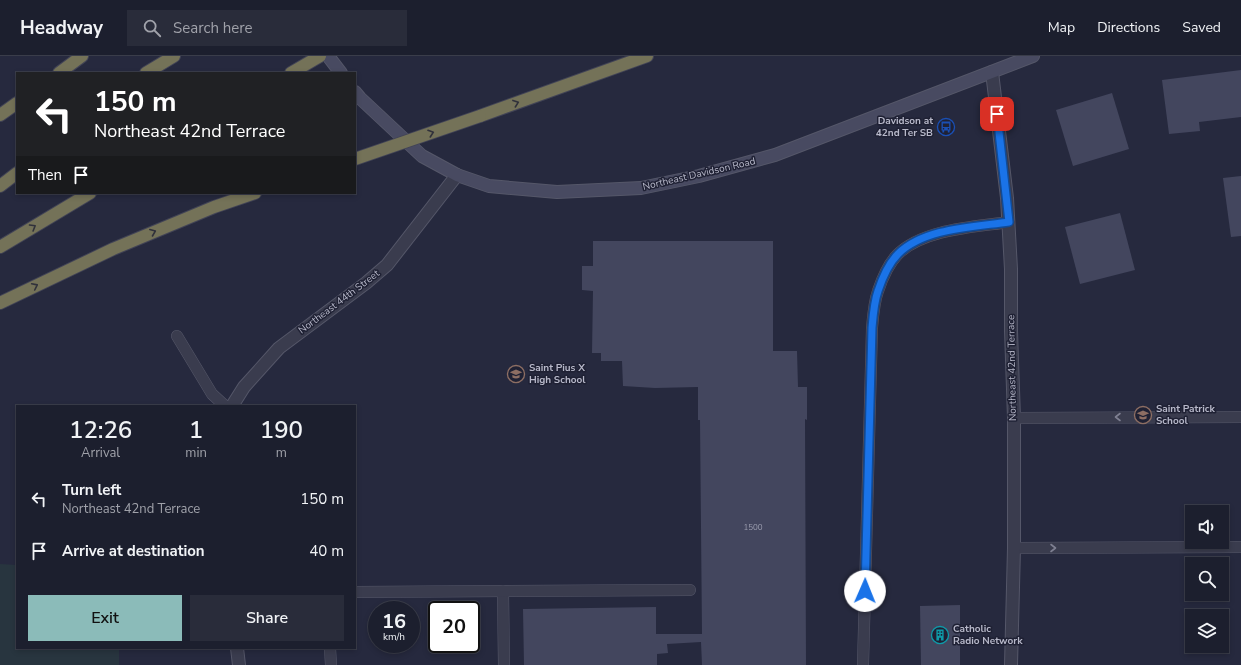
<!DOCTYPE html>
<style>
body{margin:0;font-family:"Nunito Sans",sans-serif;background:#292c3a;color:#f1f3f6;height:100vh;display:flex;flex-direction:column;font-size:15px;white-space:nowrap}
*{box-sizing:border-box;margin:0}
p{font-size:13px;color:#a0a2aa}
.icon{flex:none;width:22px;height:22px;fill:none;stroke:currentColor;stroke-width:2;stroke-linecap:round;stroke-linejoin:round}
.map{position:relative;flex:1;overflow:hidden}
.panel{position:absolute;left:16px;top:349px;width:340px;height:244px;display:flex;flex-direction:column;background:#1c1f2e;border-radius:0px;box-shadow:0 2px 6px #0003,0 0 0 1px #3a3d4a}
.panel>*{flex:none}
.top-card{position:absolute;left:16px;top:16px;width:340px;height:122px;border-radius:0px;box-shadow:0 2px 6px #0003,0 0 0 1px #3a3d4a;background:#202124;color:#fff;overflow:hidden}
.buttons{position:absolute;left:1185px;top:449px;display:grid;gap:8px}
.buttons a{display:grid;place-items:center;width:44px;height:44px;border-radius:0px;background:#1c1f2e;box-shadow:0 2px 6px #0003,0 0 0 1px #3a3d4a;font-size:20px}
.speed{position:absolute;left:368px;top:545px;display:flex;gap:8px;font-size:20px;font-weight:700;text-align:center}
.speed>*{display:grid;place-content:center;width:52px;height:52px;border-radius:50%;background:#1c1f2e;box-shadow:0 2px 6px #0003,0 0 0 1px #3a3d4a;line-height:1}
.speed small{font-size:10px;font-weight:400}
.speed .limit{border:2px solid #111;border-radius:6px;background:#fff;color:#111}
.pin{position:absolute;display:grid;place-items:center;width:34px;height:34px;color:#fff;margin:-17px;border-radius:8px;box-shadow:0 2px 6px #0006}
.me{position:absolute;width:44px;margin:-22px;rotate:1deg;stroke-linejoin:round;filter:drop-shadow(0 0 3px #0008)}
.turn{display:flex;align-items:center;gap:14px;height:84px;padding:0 12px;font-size:18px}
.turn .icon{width:52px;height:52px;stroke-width:2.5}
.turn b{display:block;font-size:28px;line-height:34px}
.then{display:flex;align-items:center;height:38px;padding:0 12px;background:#0003;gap:8px;font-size:15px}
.eta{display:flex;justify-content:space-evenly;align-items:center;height:68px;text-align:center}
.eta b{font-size:24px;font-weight:600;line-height:28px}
.primary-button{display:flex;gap:8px;margin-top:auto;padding:8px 12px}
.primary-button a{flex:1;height:46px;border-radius:0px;background:#8bbbb9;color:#111;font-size:16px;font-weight:600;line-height:46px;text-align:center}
.primary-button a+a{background:#292c3a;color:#f1f3f6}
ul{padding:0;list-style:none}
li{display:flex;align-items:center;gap:12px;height:52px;padding:0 12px}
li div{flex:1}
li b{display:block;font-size:15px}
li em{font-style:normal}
header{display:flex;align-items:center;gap:24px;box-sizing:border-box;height:56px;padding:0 20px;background:#1c1f2e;border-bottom:1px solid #3a3d4a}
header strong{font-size:19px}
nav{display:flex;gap:22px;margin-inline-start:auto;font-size:14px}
.search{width:280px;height:36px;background:#292c3a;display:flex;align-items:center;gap:10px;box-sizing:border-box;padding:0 14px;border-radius:0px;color:#a0a2aa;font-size:15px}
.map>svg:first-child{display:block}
.green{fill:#28353f}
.building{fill:#43465e}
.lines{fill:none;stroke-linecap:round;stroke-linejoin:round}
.lane-casing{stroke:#555769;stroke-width:12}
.street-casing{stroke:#555769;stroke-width:14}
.secondary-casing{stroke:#555769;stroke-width:14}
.highway-casing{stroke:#424456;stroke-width:14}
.lane{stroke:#3a3c4e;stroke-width:11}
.street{stroke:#3a3c4e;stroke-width:12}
.secondary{stroke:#484a61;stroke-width:12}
.highway{stroke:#747258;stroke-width:12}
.highway-bridge-casing{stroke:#424456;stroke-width:14;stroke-linecap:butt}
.highway-bridge{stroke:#747258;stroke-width:12}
.oneway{stroke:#30313b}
.oneway2{stroke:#7f8092}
.route-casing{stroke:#114b97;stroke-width:10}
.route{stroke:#1a73e8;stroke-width:7}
.labels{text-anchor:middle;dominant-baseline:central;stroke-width:3;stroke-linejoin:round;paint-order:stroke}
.number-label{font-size:8px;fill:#9a9cae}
.poi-label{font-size:10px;font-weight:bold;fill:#b7b8c9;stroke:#1f2134;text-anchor:start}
.street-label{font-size:10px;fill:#b7b8c9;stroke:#1f2134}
</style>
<header>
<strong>Headway</strong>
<div class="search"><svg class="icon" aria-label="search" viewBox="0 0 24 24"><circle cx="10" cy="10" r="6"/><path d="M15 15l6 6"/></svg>Search here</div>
<nav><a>Map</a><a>Directions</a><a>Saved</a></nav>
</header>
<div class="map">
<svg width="1241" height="609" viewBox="0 0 1241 609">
<rect width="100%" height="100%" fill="#26293e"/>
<path class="green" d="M0,508L17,509V592H119V609H0Z"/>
<g class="building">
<path d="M1241,14V61L1199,66L1200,75L1169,78L1162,24Z"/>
<path d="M1112,37L1129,93L1073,110L1056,54Z"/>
<path d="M1241,120V180L1231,181L1223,122Z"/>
<path d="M1120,157L1135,214L1080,228L1065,171Z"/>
<path d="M593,185H773V295H797L798,331H807V364L805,363L806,609H702L701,586L667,588L668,597L657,598V609H524L523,553L656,551V578H702L700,364H698V331L655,332L623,330L622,305H601V297H592L593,235L582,234V210H593Z"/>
<path d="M960,549V609H921L920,550Z"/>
</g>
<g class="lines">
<g class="lane-casing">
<g id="lane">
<path d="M177,280L212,338L225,350"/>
<path d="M1014,362L1241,361"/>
<path d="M1014,492L1241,491"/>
<path d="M503,535L504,609"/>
<path d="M355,536L690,534"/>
<path d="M330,592L331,609"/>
<path d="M863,609L872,272C873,260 874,246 878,235C882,223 889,207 898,198C924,173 975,171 1009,166"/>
</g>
</g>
<g class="street-casing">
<g id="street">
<path d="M992,16L1007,142L1011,213V275L1014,362V492L1011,609"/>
<path d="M232,350L244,331L279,292L366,227L387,209L457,119"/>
<path d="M237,592L239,609"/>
</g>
</g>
<g class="secondary-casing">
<g id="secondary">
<path d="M328,0L341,17"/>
<path d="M355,36L360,42L422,100L457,119L489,130L557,136L641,132L699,120L775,99L1033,0"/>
</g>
</g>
<g class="highway-casing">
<g id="highway">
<path d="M59,17L82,0"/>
<path d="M146,17L174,0"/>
<path d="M291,17L320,0"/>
<path d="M0,59L17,47"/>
<path d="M480,60L647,0"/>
<path d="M0,130L17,117"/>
<path d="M0,191L90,137"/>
<path d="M0,247L113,193L214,151L255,137"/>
</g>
</g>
<use href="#lane" class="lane"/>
<use href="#street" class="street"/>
<use href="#secondary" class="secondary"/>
<use href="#highway" class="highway"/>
<g class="highway-bridge-casing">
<path id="highway-bridge" d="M355,103L480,60"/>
</g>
<use href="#highway-bridge" class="highway-bridge"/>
</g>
<defs><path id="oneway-chevron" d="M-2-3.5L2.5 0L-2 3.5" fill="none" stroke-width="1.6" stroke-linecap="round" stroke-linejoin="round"/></defs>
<g class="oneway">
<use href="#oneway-chevron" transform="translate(516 47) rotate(-20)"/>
<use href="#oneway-chevron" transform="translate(431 77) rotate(-19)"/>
<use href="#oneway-chevron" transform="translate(33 171) rotate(-31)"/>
<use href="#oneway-chevron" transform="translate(153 176) rotate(-22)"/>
<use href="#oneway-chevron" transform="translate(35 230) rotate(-26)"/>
</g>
<g class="oneway2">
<use href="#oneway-chevron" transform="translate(1118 361) rotate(180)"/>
<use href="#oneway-chevron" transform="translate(1053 492)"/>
</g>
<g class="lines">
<g class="route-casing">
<path id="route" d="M865,535L872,272C873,260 874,246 878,235C882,223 889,207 898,198C924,172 974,171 1009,166L997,58"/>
</g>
<use href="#route" class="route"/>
</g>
<defs>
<g id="bus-ring" transform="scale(0.9)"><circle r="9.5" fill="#1f2134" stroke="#1a4fb4" stroke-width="1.5"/><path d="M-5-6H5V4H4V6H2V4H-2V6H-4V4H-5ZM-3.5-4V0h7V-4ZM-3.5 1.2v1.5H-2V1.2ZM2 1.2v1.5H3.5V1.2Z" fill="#1a4fb4"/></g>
<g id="school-ring" transform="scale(0.9)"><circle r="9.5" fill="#1f2134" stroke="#8d6e63" stroke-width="1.5"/><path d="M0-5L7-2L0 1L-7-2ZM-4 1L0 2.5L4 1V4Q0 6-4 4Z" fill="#8d6e63"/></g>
<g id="building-ring" transform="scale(0.9)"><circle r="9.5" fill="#1f2134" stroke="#0f9aa8" stroke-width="1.5"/><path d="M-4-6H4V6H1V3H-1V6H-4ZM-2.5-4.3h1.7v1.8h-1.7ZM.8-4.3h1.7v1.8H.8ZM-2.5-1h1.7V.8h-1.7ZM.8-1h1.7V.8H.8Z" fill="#0f9aa8"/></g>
</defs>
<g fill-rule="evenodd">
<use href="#bus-ring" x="946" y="71"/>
<use href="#school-ring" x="516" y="318"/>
<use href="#school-ring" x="1143" y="359"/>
<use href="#building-ring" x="940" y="579"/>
</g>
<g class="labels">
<g class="number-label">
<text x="753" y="471">1500</text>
</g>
<g class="poi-label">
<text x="933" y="65" text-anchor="end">Davidson at<tspan x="933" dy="12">42nd Ter SB</tspan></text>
<text x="529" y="312">Saint Pius X<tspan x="529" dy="12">High School</tspan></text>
<text x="1156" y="353">Saint Patrick<tspan x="1156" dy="12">School</tspan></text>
<text x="953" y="573">Catholic<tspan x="953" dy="12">Radio Network</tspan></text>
</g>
<g class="street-label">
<text transform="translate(699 118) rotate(-13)">Northeast Davidson Road</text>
<text transform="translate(339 246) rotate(-37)">Northeast 44th Street</text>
<text transform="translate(1012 312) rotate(-91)">Northeast 42nd Terrace</text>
</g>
</g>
</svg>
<div class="buttons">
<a><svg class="icon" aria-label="sound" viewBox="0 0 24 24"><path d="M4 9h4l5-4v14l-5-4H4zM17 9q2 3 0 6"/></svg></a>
<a><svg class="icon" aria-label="search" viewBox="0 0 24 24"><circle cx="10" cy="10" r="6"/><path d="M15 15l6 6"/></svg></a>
<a><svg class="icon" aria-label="layers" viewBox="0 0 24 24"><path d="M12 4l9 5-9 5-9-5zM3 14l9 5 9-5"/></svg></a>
</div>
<div class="speed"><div>16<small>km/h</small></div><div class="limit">20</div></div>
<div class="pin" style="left:997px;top:58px;background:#d93025"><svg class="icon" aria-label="arrive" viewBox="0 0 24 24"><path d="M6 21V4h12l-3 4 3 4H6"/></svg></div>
<svg class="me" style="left:865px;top:535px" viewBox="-20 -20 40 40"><circle r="19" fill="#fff"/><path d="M0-13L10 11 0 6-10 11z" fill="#1a73e8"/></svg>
<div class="top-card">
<div class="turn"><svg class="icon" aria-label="left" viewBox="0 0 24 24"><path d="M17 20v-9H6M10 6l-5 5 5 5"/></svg><div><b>150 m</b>Northeast 42nd Terrace</div></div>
<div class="then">Then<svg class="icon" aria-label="arrive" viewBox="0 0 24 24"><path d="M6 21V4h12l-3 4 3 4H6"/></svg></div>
</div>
<section class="panel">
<div class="eta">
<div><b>12:26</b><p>Arrival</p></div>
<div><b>1</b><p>min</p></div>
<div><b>190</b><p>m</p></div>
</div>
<ul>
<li><svg class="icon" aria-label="left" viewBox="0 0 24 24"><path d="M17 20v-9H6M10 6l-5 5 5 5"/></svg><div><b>Turn left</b><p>Northeast 42nd Terrace</p></div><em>150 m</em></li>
<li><svg class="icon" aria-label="arrive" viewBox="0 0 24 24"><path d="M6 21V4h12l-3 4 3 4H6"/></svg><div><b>Arrive at destination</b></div><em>40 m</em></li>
</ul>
<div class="primary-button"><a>Exit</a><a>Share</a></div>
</section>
</div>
